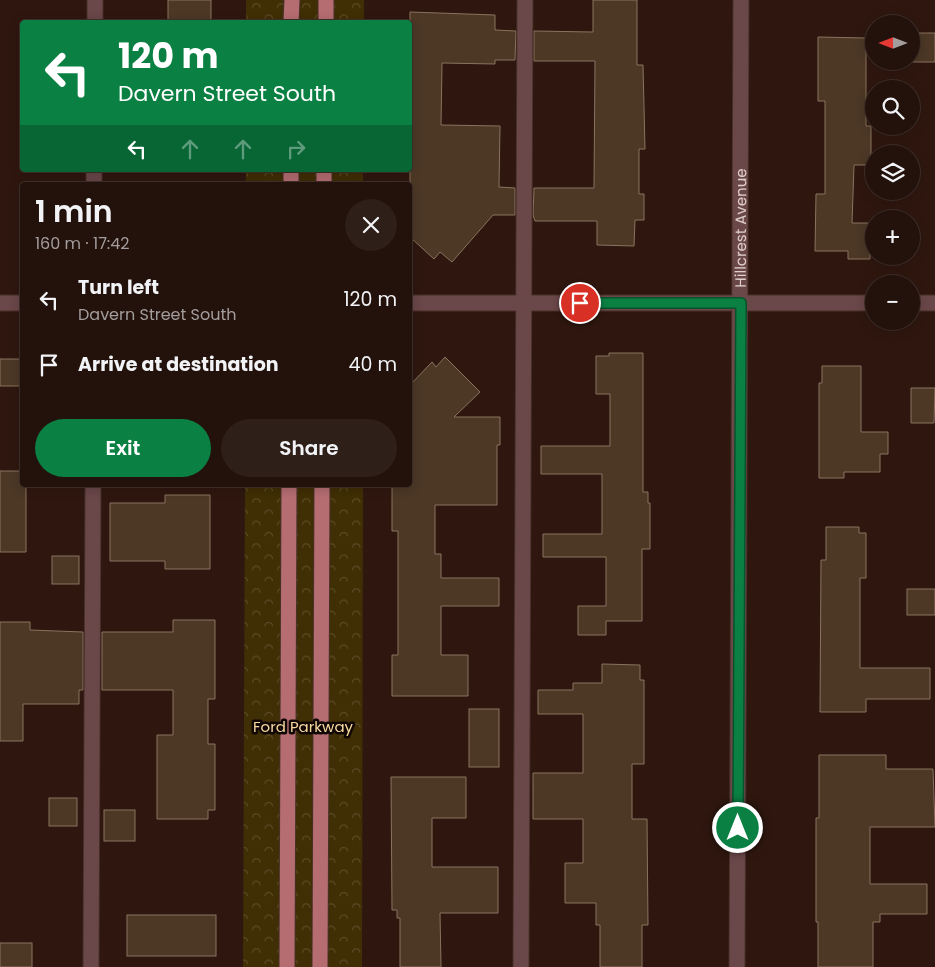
<!DOCTYPE html>
<meta charset="utf-8">
<style>
body{margin:0;font-family:Poppins,sans-serif;background:#2f1f19;color:#f1f3f6;height:100vh;display:flex;flex-direction:column;font-size:19px;white-space:nowrap}
*{box-sizing:border-box;margin:0}
p{font-size:16px;color:#a39d9d}
.icon{flex:none;width:28px;height:28px;fill:none;stroke:currentColor;stroke-width:2;stroke-linecap:round;stroke-linejoin:round}
.map{position:relative;flex:1;overflow:hidden}
.side{position:absolute;left:20px;top:182px;width:392px;height:305px;display:flex;flex-direction:column;background:#23110b;border-radius:5px;box-shadow:0 2px 12px #0003,0 0 0 1px #40312c}
.side>*{flex:none}
.top-card{position:absolute;left:20px;top:20px;width:392px;height:152px;border-radius:5px;box-shadow:0 2px 12px #0003,0 0 0 1px #40312c;background:#0b8043;color:#fff;overflow:hidden}
.needle{width:32px;rotate:270deg}
.fabs{position:absolute;left:865px;top:15px;display:grid;gap:10px}
.fabs a{display:grid;place-items:center;width:55px;height:55px;border-radius:50%;background:#23110b;box-shadow:0 2px 12px #0003,0 0 0 1px #40312c;font-size:25px}
.pin{position:absolute;display:grid;place-items:center;width:42px;height:42px;color:#fff;margin:-21px;border:2px solid #fff;border-radius:50%;box-shadow:0 1px 5px #0007}
.me{position:absolute;width:55px;margin:-28px;rotate:0deg;stroke-linejoin:round;filter:drop-shadow(0 0 4px #0008)}
.turn{display:flex;align-items:center;gap:18px;height:105px;padding:0 15px;font-size:22px}
.turn .icon{width:65px;height:65px;stroke-width:2.5}
.turn b{display:block;font-size:35px;line-height:42px}
.lanes{display:flex;align-items:center;height:48px;padding:0 15px;background:#0003;justify-content:center;gap:25px;direction:ltr}
.lanes .off{opacity:.35}
.round{display:grid;place-items:center;flex:none;width:52px;height:52px;border-radius:26px;background:#2f1f19}
.headline{display:flex;align-items:center;justify-content:space-between;height:85px;padding:0 15px}
h1{font-size:30px;font-weight:600;line-height:38px}
.button{display:flex;gap:10px;margin-top:auto;padding:10px 15px}
.button a{flex:1;height:58px;border-radius:30px;background:#0b8043;color:#fff;font-size:20px;font-weight:600;line-height:58px;text-align:center}
.button a+a{background:#2f1f19;color:#f1f3f6}
ul{padding:0;list-style:none}
li{display:flex;align-items:center;gap:15px;height:65px;padding:0 15px}
li div{flex:1}
li b{display:block;font-size:19px}
li em{font-style:normal}
.map>svg:first-child{display:block}
.forest{fill:url(#forest-crowns)}
.building{fill:#4d3826;stroke:#8a725f}
.lines{fill:none;stroke-linecap:round;stroke-linejoin:round}
.lane-casing{stroke:#483129;stroke-width:17}
.street-casing{stroke:#483129;stroke-width:17}
.primary-casing{stroke:#483129;stroke-width:17}
.lane{stroke:#6a4749;stroke-width:15}
.street{stroke:#6a4749;stroke-width:15}
.primary{stroke:#b56d72;stroke-width:15}
.route-casing{stroke:#07532c;stroke-width:12}
.route{stroke:#0b8043;stroke-width:9}
.labels{text-anchor:middle;dominant-baseline:central;stroke-width:5;stroke-linejoin:round;paint-order:stroke}
.street-label{font-size:15px;fill:#e0cfc9;stroke:#100604}
.park-label{font-size:15px;fill:#f7da9f;stroke:#100604}
</style>
<div class="map">
<svg width="935" height="967" viewBox="0 0 935 967">
<defs>
<pattern id="forest-crowns" width="20" height="18" patternUnits="userSpaceOnUse" patternTransform="scale(1.25)"><rect width="20" height="18" fill="#402e04"/><path d="M2 6a3 3 0 1 1 6 0M12 15a3 3 0 1 1 6 0" fill="none" stroke="#5b4b27"/></pattern>
</defs>
<rect width="100%" height="100%" fill="#2f170f"/>
<g class="forest">
<rect x="246" y="0" width="118" height="22"/>
<rect x="246" y="170" width="117" height="15"/>
<path d="M245,485H363L362,967H243Z"/>
</g>
<g class="building">
<rect x="168" y="0" width="43" height="22"/>
<path d="M593,0H637V65H643L645,149H639V194H644V220H635L634,246L597,245V221H535L533,215L534,188H594L595,61H534V31L593,32Z"/>
<path d="M410,12L495,15V30L516,31L515,60H495V64L442,63L441,125L500,126L499,187L515,188V215H493L452,262L440,252L434,259L410,237Z"/>
<rect x="912" y="33" width="23" height="29"/>
<path d="M818,37L866,38V126H871V165H854L852,223H870V259H848V251H815L816,194H825V101H818Z"/>
<path d="M609,353H643V492H648V503H650V549H642V621H606V635H578V606H606V557H543V534H602V474H541V446H610V394H596V356H609Z"/>
<path d="M445,357L480,392L454,417H500V445H497V505H435V554H441V578H499V606H441V655H468V696H392V655H398V531H392V485H410V385L432,362L436,367Z"/>
<rect x="0" y="359" width="22" height="27"/>
<path d="M822,366H861V432H888V454H880V472H844V478H819V383H822Z"/>
<path d="M911,388H935L934,423H911Z"/>
<path d="M0,471H22V485H26V552H0Z"/>
<path d="M165,495H210V569H165V561H110V503H165Z"/>
<path d="M826,527H859V533H866V578H860V668H930V699H866V712H820L821,560H826Z"/>
<rect x="52" y="556" width="27" height="28"/>
<rect x="907" y="589" width="28" height="26"/>
<path d="M173,620H215V699H208V744H215V810H208V819H157V735H173V690H102V632H173Z"/>
<path d="M0,622H30V630L83,632V690H79V704H23V741H0Z"/>
<path d="M602,664L640,665V680H644V764H632V819H647L648,925H642V967H600V925H596V903H565V863H583V819H533V773H583V714H538V690H573V683H602Z"/>
<rect x="469" y="709" width="30" height="58"/>
<path d="M819,755H886V769H933L935,827H870V884H927V914H880V922H873V967H818V922H816V818H819Z"/>
<path d="M391,777H466V818H432V867H498V913H440L441,967H400V918H397V910H392Z"/>
<rect x="49" y="798" width="28" height="28"/>
<rect x="104" y="810" width="31" height="31"/>
<rect x="127" y="915" width="89" height="41"/>
<rect x="0" y="943" width="32" height="24"/>
</g>
<g class="lines">
<g class="lane-casing">
<g id="lane">
<path d="M95,22V0"/>
<path d="M94,185V170"/>
<path d="M91,967L93,485"/>
<path d="M521,967L525,0"/>
</g>
</g>
<g class="street-casing">
<g id="street">
<path d="M0,303H22"/>
<path d="M410,303H874"/>
<path d="M911,303H935"/>
<path id="s1" d="M737,967L741,0"/>
</g>
</g>
<g class="primary-casing">
<g id="primary">
<path d="M291,22L292,0"/>
<path d="M326,22V0"/>
<path d="M291,185V170"/>
<path d="M324,185V170"/>
<path d="M287,967L289,485"/>
<path d="M320,967L322,485"/>
</g>
</g>
<use href="#lane" class="lane"/>
<use href="#street" class="street"/>
<use href="#primary" class="primary"/>
</g>
<g class="lines">
<g class="route-casing">
<path id="route" d="M580,303H741L738,828"/>
</g>
<use href="#route" class="route"/>
</g>
<g class="labels">
<g class="street-label">
<text stroke="none"><textPath href="#s1" startOffset="739">Hillcrest Avenue</textPath></text>
</g>
<g class="park-label">
<text x="303" y="726">Ford Parkway</text>
</g>
</g>
</svg>
<div class="fabs">
<a><svg class="needle" viewBox="-14 -14 28 28"><path d="M0-13l5 13h-10z" fill="#e53935"/><path d="M0 13l5-13h-10z" fill="#a39d9d"/></svg></a>
<a><svg class="icon" aria-label="search" viewBox="0 0 24 24"><circle cx="10" cy="10" r="6"/><path d="M15 15l6 6"/></svg></a>
<a><svg class="icon" aria-label="layers" viewBox="0 0 24 24"><path d="M12 4l9 5-9 5-9-5zM3 14l9 5 9-5"/></svg></a>
<a>+</a>
<a>−</a>
</div>
<div class="pin" style="left:580px;top:303px;background:#d93025"><svg class="icon" aria-label="arrive" viewBox="0 0 24 24"><path d="M6 21V4h12l-3 4 3 4H6"/></svg></div>
<svg class="me" style="left:738px;top:828px" viewBox="-20 -20 40 40"><circle r="17" fill="#0b8043" stroke="#fff" stroke-width="3"/><path d="M0-11L8 9 0 5-8 9z" fill="#fff"/></svg>
<div class="top-card">
<div class="turn"><svg class="icon" aria-label="left" viewBox="0 0 24 24"><path d="M17 20v-9H6M10 6l-5 5 5 5"/></svg><div><b>120 m</b>Davern Street South</div></div>
<div class="lanes"><svg class="icon" aria-label="left" viewBox="0 0 24 24"><path d="M17 20v-9H6M10 6l-5 5 5 5"/></svg><svg class="icon off" aria-label="ahead" viewBox="0 0 24 24"><path d="M12 20V5M6 11l6-6 6 6"/></svg><svg class="icon off" aria-label="ahead" viewBox="0 0 24 24"><path d="M12 20V5M6 11l6-6 6 6"/></svg><svg class="icon off" aria-label="right" viewBox="0 0 24 24"><path d="M7 20v-9h11M14 6l5 5-5 5"/></svg></div>
</div>
<section class="side">
<div class="headline"><div><h1>1 min</h1><p>160 m · 17:42</p></div><a class="round"><svg class="icon" aria-label="close" viewBox="0 0 24 24"><path d="M6 6l12 12M18 6L6 18"/></svg></a></div>
<ul>
<li><svg class="icon" aria-label="left" viewBox="0 0 24 24"><path d="M17 20v-9H6M10 6l-5 5 5 5"/></svg><div><b>Turn left</b><p>Davern Street South</p></div><em>120 m</em></li>
<li><svg class="icon" aria-label="arrive" viewBox="0 0 24 24"><path d="M6 21V4h12l-3 4 3 4H6"/></svg><div><b>Arrive at destination</b></div><em>40 m</em></li>
</ul>
<div class="button"><a>Exit</a><a>Share</a></div>
</section>
</div>
